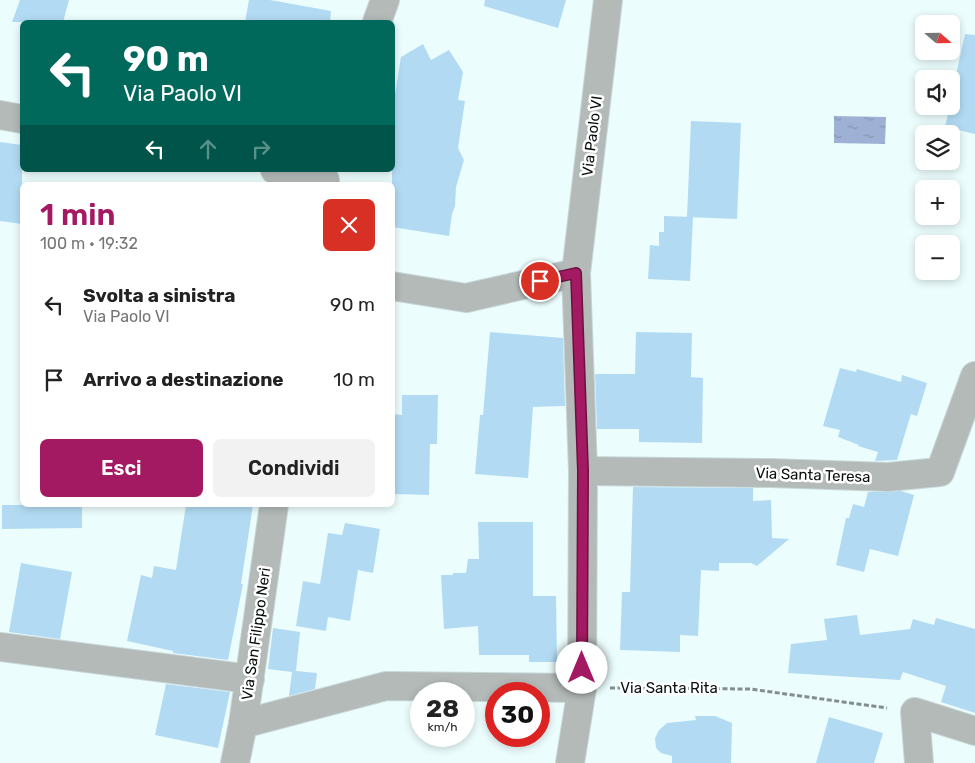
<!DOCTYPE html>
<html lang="it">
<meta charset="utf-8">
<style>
body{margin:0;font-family:Rubik,sans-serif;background:#f2f2f2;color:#222;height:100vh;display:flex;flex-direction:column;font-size:19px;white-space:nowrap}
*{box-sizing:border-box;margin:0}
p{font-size:16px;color:#767676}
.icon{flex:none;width:28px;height:28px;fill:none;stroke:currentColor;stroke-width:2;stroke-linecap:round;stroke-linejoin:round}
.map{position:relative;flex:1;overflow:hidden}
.panel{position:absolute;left:20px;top:182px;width:375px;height:325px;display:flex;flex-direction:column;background:#fff;border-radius:8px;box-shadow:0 2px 8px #0003}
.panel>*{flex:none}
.banner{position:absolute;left:20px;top:20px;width:375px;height:152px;border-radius:8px;box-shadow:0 2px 8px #0003;background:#00695c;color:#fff;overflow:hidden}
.needle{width:32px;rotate:110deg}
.tools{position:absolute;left:915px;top:15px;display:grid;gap:10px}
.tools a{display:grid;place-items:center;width:45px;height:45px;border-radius:8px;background:#fff;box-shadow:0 2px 8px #0003;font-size:25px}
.speed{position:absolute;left:410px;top:682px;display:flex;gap:10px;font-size:25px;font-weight:700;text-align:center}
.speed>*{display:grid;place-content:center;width:65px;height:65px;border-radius:50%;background:#fff;box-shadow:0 2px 8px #0003;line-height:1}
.speed small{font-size:12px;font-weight:400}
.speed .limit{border:8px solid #d22;background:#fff;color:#111}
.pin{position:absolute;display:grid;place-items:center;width:42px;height:42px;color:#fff;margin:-21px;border:2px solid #fff;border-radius:50%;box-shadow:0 1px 5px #0007}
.me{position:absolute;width:55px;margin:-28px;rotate:0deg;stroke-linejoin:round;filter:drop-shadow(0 0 4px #0008)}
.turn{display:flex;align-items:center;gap:18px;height:105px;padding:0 20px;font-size:22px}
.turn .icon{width:65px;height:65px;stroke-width:2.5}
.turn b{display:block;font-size:35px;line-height:42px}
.lanes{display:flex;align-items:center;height:48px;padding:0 20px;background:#0003;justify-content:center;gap:25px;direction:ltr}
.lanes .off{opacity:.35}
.round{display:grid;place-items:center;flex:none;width:52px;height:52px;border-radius:8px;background:#f2f2f2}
.overview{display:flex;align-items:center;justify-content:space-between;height:85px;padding:0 20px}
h1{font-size:30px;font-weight:600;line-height:38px;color:#a41a62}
.cta{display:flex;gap:10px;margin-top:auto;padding:10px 20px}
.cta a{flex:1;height:58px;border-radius:8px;background:#a41a62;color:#fff;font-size:20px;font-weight:600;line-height:58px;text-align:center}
.cta a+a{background:#f2f2f2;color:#222}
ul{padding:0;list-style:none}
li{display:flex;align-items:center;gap:15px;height:75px;padding:0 20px}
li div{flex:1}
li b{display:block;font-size:19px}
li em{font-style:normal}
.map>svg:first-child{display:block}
.water{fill:url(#water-ripples)}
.building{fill:#b2dbf3}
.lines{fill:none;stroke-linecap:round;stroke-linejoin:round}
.minor-casing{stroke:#c8d7d8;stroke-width:30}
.path{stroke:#818d8e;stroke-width:3;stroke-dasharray:5 2.5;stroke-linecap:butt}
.minor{stroke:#b3bab8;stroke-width:28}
.route-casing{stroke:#6b1140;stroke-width:12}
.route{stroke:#a41a62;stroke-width:9}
.labels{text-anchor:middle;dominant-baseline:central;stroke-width:5;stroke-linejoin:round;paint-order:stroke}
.street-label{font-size:15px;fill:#090f0f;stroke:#fff}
</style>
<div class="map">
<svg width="975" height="763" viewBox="0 0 975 763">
<defs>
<pattern id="water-ripples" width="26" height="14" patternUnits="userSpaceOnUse" patternTransform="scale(1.25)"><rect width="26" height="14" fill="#9eb0d3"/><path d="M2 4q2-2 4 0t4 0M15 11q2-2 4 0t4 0" fill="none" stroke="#8796b4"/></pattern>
</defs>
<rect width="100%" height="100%" fill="#ecfdfe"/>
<path class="water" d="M834,116L886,117L885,144L834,143Z"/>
<g class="building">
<path d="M20,0H69L63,22H12Z"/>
<path d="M249,0H270L331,11L330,22H245Z"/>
<path d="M485,0H566L558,28L484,6Z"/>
<path d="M965,34L975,35V134L945,127L950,106H951V98Z"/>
<path d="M423,44L431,60L449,50L463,72L458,100L465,101L458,148L464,160L456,187L455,206L452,214L449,236L392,227V101H394L401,57Z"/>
<path d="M691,121L741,123L737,219L687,217Z"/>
<path d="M0,142L22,145V224L0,221Z"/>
<path d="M664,216L693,217L690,281L648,279L650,245L659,246V232H664Z"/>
<path d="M490,332L563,338L565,406L533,407L528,478L475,474L480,415H483Z"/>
<path d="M636,332L692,333L691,377L703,378L702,443L639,442V429H597L595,374H635Z"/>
<path d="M840,368L856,372L857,369L901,382L902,375L927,383L917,416L911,414L897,460L875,461L878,452L858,446L859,445L838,437L840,430L823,426Z"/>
<path d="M402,395H438L437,444H430L429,495L392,494V414L402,415Z"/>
<path d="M633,487L753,488V501L771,500L772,538L789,539L757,566L751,563H719V571L701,570L698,636L680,635V652L620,650L622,592H630Z"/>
<path d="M901,491L914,495L898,556L870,549L864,572L836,565L846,518H849L853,504L864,507L868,492Z"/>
<path d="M2,505H82V528L2,529Z"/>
<path d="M186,505H253L241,584H243L228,660L173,653V651L127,641L141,575L152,578L154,566L176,570Z"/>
<path d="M478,522H533V596H556L557,662H529V655H479L478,626L444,629L441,575H453V573H466L468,559H479Z"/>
<path d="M345,523L380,529L373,573L358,570L350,621L328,617L326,631L296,626L303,581L320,584L328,533L342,535Z"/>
<path d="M21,563L72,572L60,639L9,632Z"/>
<path d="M857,615L860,635L910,629L913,619L934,625L936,618L975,629V713L941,702L946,686L903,672L900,680L788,673L791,644L827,640L824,619Z"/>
<path d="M273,628L300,632L296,671L317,673L315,689L289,696L292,672L268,669Z"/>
<path d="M166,684L230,692L218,748L155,735Z"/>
<path d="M695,716H715L732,723L731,763H672V756L661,753L656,748L655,738L659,730L667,723L696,720Z"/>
<path d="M829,717L883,733L874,763H816Z"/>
</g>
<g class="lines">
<g class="minor-casing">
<g id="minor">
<path d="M377,22L385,0"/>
<path d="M0,115L22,119"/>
<path d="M275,170L325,180"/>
<path d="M392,286L466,298L576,273"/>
<path d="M583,471L771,473L888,477L940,472L975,376"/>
<path d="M0,647L250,679"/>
<path d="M243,724L386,686L582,688"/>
<path d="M235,763L243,724L274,505"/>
<path d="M570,763L582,688L583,471L576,273L608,0"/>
<path d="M919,763L915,712L975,731"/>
</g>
</g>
<path class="path" d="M610,688L750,689L887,708"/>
<use href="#minor" class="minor"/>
</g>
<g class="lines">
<g class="route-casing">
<path id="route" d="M540,281L576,273L583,471L582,668"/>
</g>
<use href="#route" class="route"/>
</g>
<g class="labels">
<g class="street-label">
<text transform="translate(592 136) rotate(-83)">Via Paolo VI</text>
<text transform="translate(813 475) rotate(2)">Via Santa Teresa</text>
<text transform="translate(256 634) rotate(-82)">Via San Filippo Neri</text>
<text x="669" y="688">Via Santa Rita</text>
</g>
</g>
</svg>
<div class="tools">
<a><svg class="needle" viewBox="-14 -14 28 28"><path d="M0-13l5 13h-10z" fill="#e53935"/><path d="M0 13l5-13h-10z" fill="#767676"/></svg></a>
<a><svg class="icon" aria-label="sound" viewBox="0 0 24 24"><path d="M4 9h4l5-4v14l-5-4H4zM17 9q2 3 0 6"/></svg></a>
<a><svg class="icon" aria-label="layers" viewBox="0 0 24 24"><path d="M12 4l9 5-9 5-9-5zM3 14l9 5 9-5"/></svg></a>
<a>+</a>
<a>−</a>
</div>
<div class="speed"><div>28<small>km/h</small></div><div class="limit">30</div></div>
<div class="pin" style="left:540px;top:281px;background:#d93025"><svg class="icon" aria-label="arrive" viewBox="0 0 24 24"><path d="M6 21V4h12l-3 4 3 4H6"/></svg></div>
<svg class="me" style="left:582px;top:668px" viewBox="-20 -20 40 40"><circle r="19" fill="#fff"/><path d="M0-13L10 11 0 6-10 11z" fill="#a41a62"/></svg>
<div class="banner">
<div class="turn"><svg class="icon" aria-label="left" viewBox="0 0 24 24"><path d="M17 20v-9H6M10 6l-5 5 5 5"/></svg><div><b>90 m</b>Via Paolo VI</div></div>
<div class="lanes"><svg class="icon" aria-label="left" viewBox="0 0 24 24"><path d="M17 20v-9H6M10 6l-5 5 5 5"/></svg><svg class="icon off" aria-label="ahead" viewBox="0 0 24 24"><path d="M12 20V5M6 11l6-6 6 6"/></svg><svg class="icon off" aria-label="right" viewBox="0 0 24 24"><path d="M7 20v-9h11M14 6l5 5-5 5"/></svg></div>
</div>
<section class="panel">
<div class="overview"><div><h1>1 min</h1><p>100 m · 19:32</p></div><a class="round" style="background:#d93025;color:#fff"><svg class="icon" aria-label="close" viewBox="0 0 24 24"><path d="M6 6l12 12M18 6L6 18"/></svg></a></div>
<ul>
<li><svg class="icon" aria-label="left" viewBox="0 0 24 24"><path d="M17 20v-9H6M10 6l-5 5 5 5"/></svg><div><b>Svolta a sinistra</b><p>Via Paolo VI</p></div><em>90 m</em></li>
<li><svg class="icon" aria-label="arrive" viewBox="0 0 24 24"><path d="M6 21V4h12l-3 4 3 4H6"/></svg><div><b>Arrivo a destinazione</b></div><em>10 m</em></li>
</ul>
<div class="cta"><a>Esci</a><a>Condividi</a></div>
</section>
</div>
